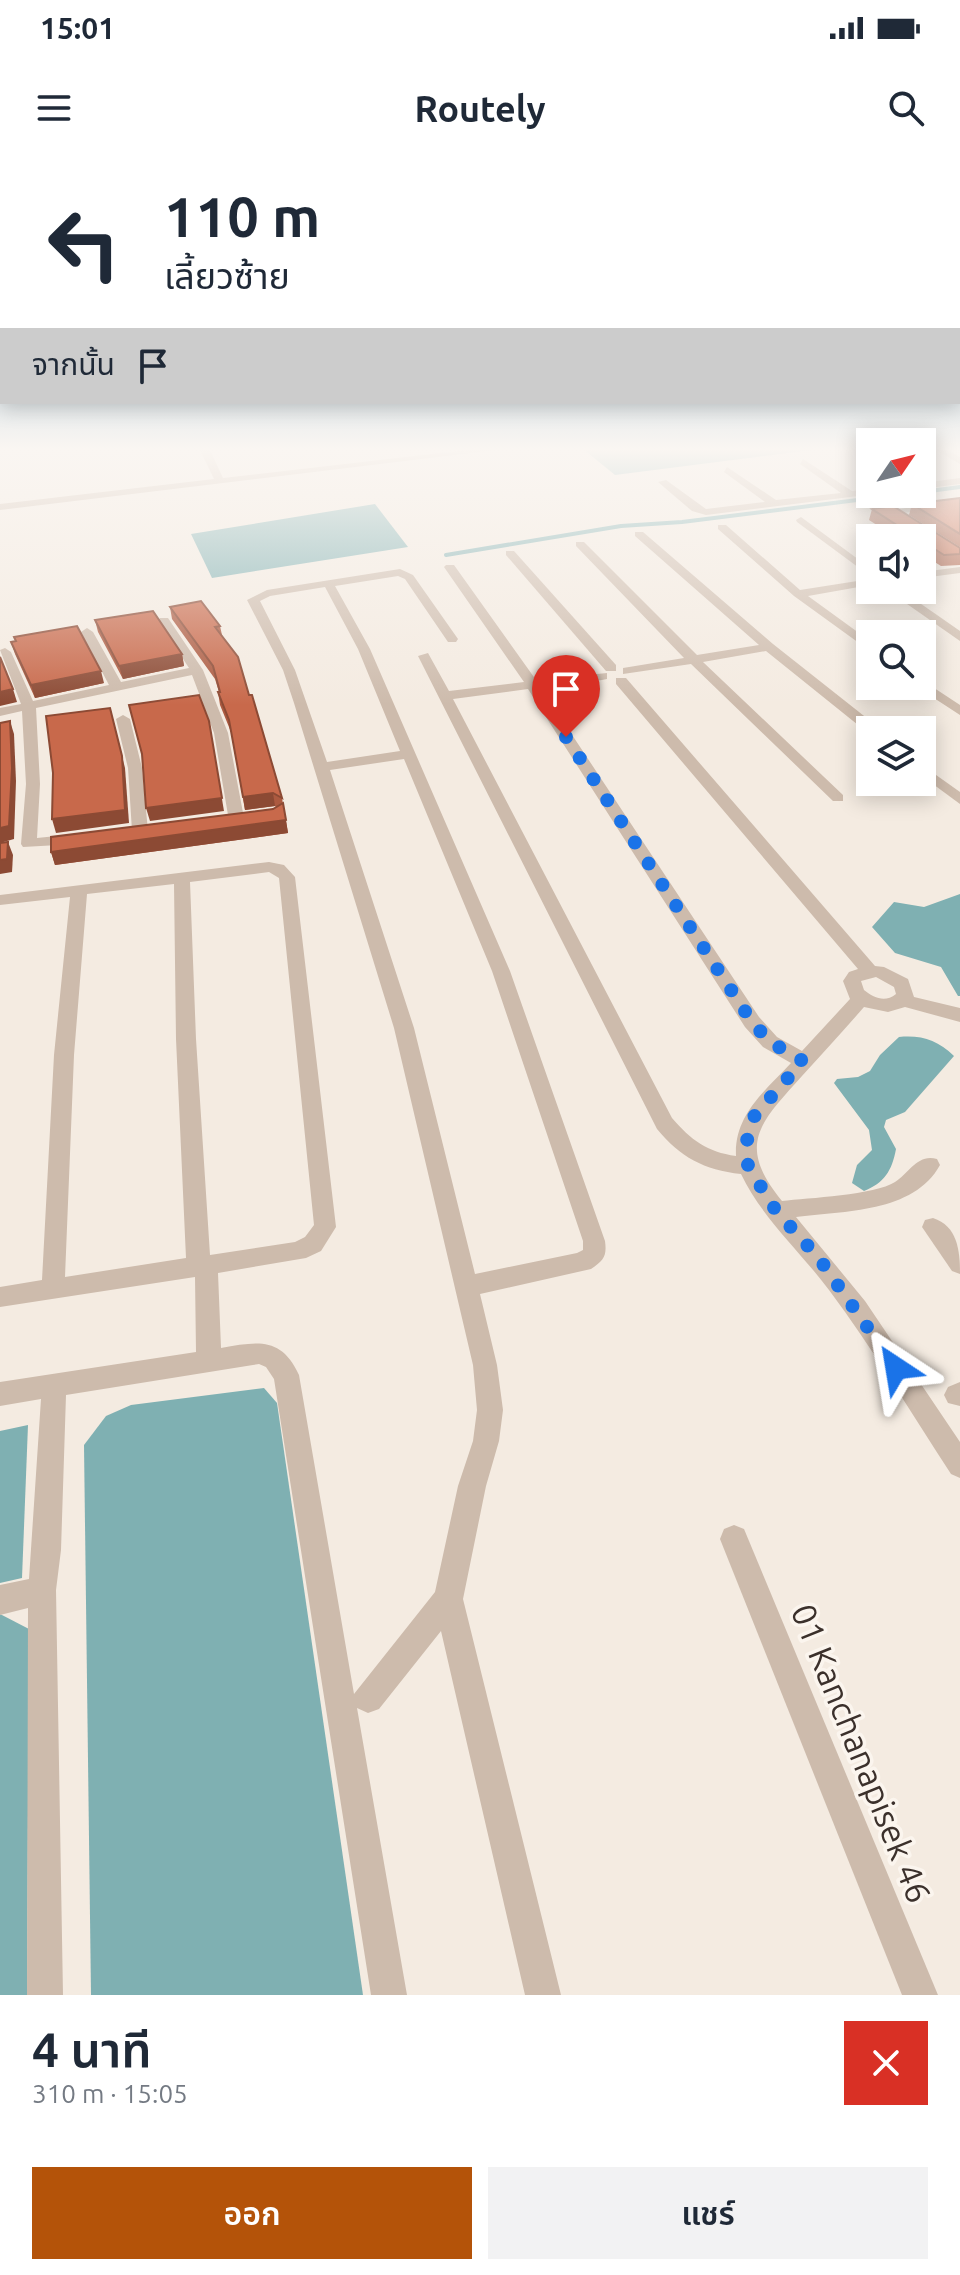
<!DOCTYPE html>
<html lang="th">
<meta charset="utf-8">
<style>
body{margin:0;font-family:Ubuntu,"Noto Sans Thai",sans-serif;background:#f2f2f3;color:#1f2937;height:100vh;display:flex;flex-direction:column;font-size:30px;white-space:nowrap}
*{box-sizing:border-box;margin:0}
p{font-size:26px;color:#747a83}
.icon{flex:none;width:44px;height:44px;fill:none;stroke:currentColor;stroke-width:2;stroke-linecap:round;stroke-linejoin:round}
.map{position:relative;height:1835px;overflow:hidden}
.sheet{display:flex;flex-direction:column;background:#fff;flex:1}
.sheet>*{flex:none}
.banner{position:absolute;left:0px;top:0px;width:960px;height:244px;box-shadow:0 4px 20px #0003;background:#fff;color:#1f2937;overflow:hidden}
.needle{width:52px;rotate:55deg}
.buttons{position:absolute;left:856px;top:268px;display:grid;gap:16px}
.buttons a{display:grid;place-items:center;width:80px;height:80px;border-radius:0px;background:#fff;box-shadow:0 4px 20px #0003;font-size:40px}
.pin{position:absolute;display:grid;place-items:center;width:68px;height:68px;color:#fff;margin:-82px -34px;border-radius:50% 50% 50% 0;rotate:-45deg;box-shadow:0 0 8px #0007}
.pin .icon{rotate:45deg}
.me{position:absolute;width:88px;margin:-44px;rotate:327deg;stroke-linejoin:round;filter:drop-shadow(0 0 6px #0008)}
.turn{display:flex;align-items:center;gap:28px;height:168px;padding:0 32px;font-size:36px}
.turn .icon{width:104px;height:104px;stroke-width:2.5}
.turn b{display:block;font-size:56px;line-height:68px}
.then{display:flex;align-items:center;height:76px;padding:0 32px;background:#0003;gap:16px;font-size:30px}
.round{display:grid;place-items:center;flex:none;width:84px;height:84px;border-radius:0px;background:#f2f2f3}
.head{display:flex;align-items:center;justify-content:space-between;height:136px;padding:0 32px}
h1{font-size:48px;font-weight:600;line-height:60px}
.button{display:flex;gap:16px;margin-top:auto;padding:16px 32px}
.button a{flex:1;height:92px;border-radius:0px;background:#b45309;color:#fff;font-size:32px;font-weight:600;line-height:92px;text-align:center}
.button a+a{background:#f2f2f3;color:#1f2937}
.status{display:flex;justify-content:space-between;align-items:center;height:56px;padding:0 40px;background:#fff;direction:ltr}
.status svg{height:22px;fill:currentColor}
header{display:flex;justify-content:space-between;align-items:center;height:104px;padding:0 32px;background:#fff;font-size:36px;font-weight:600}
.map>svg:first-child{display:block}
.water{fill:#7fb0b2}
.lines{fill:none;stroke-linecap:round;stroke-linejoin:round}
.stream{stroke:#7fb0b2;stroke-width:4}
.minor{fill:#cdbbac;fill-rule:evenodd}
.wall{fill:#ac5a40}
.shaded-wall{fill:#8c4a34}
.building{fill:#c8694b;stroke:#8c4a34;stroke-width:2}
.route{stroke:#1a73e8;stroke-width:14;stroke-dasharray:0 25.2}
.labels{text-anchor:middle;dominant-baseline:central;stroke-width:7;stroke-linejoin:round;paint-order:stroke}
.near-street-label{font-size:34px;fill:#3b302b;stroke:#fbf5ee}
</style>
<div class="status"><b>15:01</b><svg viewBox="0 0 49 12"><path d="M0 12V9h3v3zM5 12V6h3v6zM10 12V3h3v9zM15 12V0h3v12zM26 1h20v11H26zM47 4h2v5h-2z"/></svg></div>
<header><svg class="icon" aria-label="menu" viewBox="0 0 24 24"><path d="M4 6h16M4 12h16M4 18h16"/></svg>Routely<svg class="icon" aria-label="search" viewBox="0 0 24 24"><circle cx="10" cy="10" r="6"/><path d="M15 15l6 6"/></svg></header>
<div class="map">
<svg width="960" height="1835" viewBox="0 0 960 1835">
<rect width="100%" height="100%" fill="#f4ebe1"/>
<g class="water">
<path d="M582,288H828L615,315Z"/>
<path d="M375,344L408,387L212,418L191,374Z"/>
<path d="M960,734V836H958L941,807L895,793L872,767L894,742L924,747Z"/>
<path d="M899,877C922,875 937,880 954,896L905,952L886,960L884,967L896,989C892,1011 884,1023 864,1031L852,1023L857,1005L872,990L869,970L834,923L837,919L858,917L870,911L880,895Z"/>
<path d="M264,1228L277,1243L363,1835H91L84,1285L106,1256L131,1245Z"/>
<path d="M28,1265L22,1418L0,1423V1271Z"/>
<path d="M0,1454L29,1469L27,1835H0Z"/>
</g>
<g class="lines">
<g class="stream">
<path d="M922,332L960,327"/>
<path d="M446,395L621,366L682,362L905,334"/>
</g>
<g class="minor">
<path d="M199,288H209L223,318L484,288H513L0,350V344L214,319Z"/>
<path d="M933,288H944L960,297V304Z"/>
<path d="M860,291L870,296V303L857,296Z"/>
<path d="M803,299L852,331L870,329V334H874L706,355L692,351L658,322L666,320L706,349L765,342L724,312L727,307L776,340L841,333L800,304Z"/>
<path d="M960,318V324L922,329V323Z"/>
<path d="M960,338V344L904,353L915,363L910,366L890,351Z"/>
<path d="M801,357L870,408V416L797,362L796,360Z"/>
<path d="M718,365H726L800,430L870,419V425L808,436L870,481V491L794,436L718,369Z"/>
<path d="M635,372H643L773,484L878,567L880,570H870L868,573L766,491L703,502L843,635V641H833L691,504L623,514V508L684,498L576,386V382H584L697,495L759,485L635,376Z"/>
<path d="M506,391H514L616,505V511H606L506,395Z"/>
<path d="M446,405H454L536,520L607,513V519L602,520L541,528L759,857L777,877L802,891L850,839L843,821L849,812L858,809L616,524V518H626L875,806L884,807L908,819L914,837L960,848V862L905,847L888,852L864,847C844,870 823,893 802,916C761,962 735,984 782,1041C808,1038 875,1035 895,1022C909,1013 918,993 937,999L940,1005C914,1053 843,1051 796,1057L865,1141L960,1282V1318L951,1314C911,1253 873,1189 829,1130C800,1091 762,1058 741,1014C704,1010 680,997 657,969L418,496L428,493L449,531L524,522L444,407ZM528,529L745,867L763,887L791,903C765,931 734,955 736,996C707,992 691,980 672,958L453,539ZM876,817L894,827L896,834C885,843 874,838 864,830L861,821Z"/>
<path d="M960,407V413L922,418V412Z"/>
<path d="M400,409L413,415L458,479L456,482H448L405,419L398,416L335,426L370,489L510,811L605,1081C607,1096 604,1100 591,1109L480,1134L497,1205L503,1250L499,1281L486,1326L463,1439L561,1835H525L441,1471L379,1549L368,1553L357,1548L407,1835H371L274,1219L266,1207L259,1204L66,1235L61,1390L56,1430L63,1835H27L28,1448L0,1455V1425L29,1419L41,1239L0,1246V1222L196,1192L195,1117L0,1147V1127L42,1120L54,895L70,737L0,745V735L269,702L284,705L295,717L336,1067L321,1091L306,1098L218,1113L221,1188C257,1182 281,1176 299,1215L354,1534L435,1432L458,1326L473,1281L477,1250L473,1205L394,868L294,543L283,510L247,440L267,430ZM325,427L358,489L400,591L327,602L295,510L260,441L270,436ZM404,599L492,811L583,1081V1090L577,1093L475,1114L414,868L330,610ZM269,712L279,718L314,1065L305,1077L295,1082L210,1095L196,879L190,722ZM174,724L176,879L186,1098L65,1117L74,895L87,734Z"/>
<path d="M887,430H901L960,471V481Z"/>
<path d="M160,458H168L203,510L228,573L244,658L241,661L215,666L207,661L209,658L228,655L214,573L192,515L36,548L40,624L37,678L76,674L84,679L76,684L23,687L21,684L26,624L22,551L0,556V548L21,544L0,490L5,488L11,492L33,541L109,525L81,472L87,468L93,472L121,522L189,508L158,461Z"/>
<path d="M922,520L960,545V555L917,527L922,526Z"/>
<path d="M123,555L130,559L142,608L148,671L140,676L132,671L128,608L116,559Z"/>
<path d="M922,605L960,632V644L922,616Z"/>
<path d="M933,1058C958,1066 960,1092 960,1114L952,1111L922,1067L925,1060Z"/>
<path d="M960,1222V1246L948,1243L944,1235L948,1227Z"/>
<path d="M734,1365L744,1369L938,1835H902L720,1379L724,1369Z"/>
</g>
</g>
<g class="wall">
<path d="M960,338V387L909,355L912,344Z"/>
<path d="M872,349L960,388V405L941,406L922,394V378H897L869,360Z"/>
<path d="M170,447L220,466L222,475L282,638L288,673L55,705L51,692L273,649L276,647L275,646L245,650L231,572L220,545L218,532H219L215,519L172,459Z"/>
<path d="M95,460L182,494L184,506L123,519L98,472Z"/>
<path d="M11,482L104,523L35,538L15,494Z"/>
</g>
<g class="shaded-wall">
<path d="M182,494L184,506L123,519L119,506Z"/>
<path d="M101,511L104,523L35,538L31,525Z"/>
<path d="M13,529L17,542L0,546V532Z"/>
<path d="M110,548L125,608L129,663L56,673L52,659Z"/>
<path d="M10,561L14,574L16,621L14,679L0,683V668Z"/>
<path d="M209,561L224,651L150,661L146,648Z"/>
<path d="M273,633L275,646L245,650L243,637Z"/>
<path d="M286,660L288,673L55,705L51,692Z"/>
<path d="M8,682L13,695L12,712L0,714V700Z"/>
</g>
<g class="building">
<path d="M960,338V374L912,344Z"/>
<path d="M893,346L960,388V394L944,395L922,381V378H917L872,349Z"/>
<path d="M201,441L220,466L215,467L238,497L249,535H252L282,638L273,633L243,637L229,560L218,532H220L213,506L170,447Z"/>
<path d="M153,451L182,494L119,506L95,460Z"/>
<path d="M77,466L101,511L31,525L11,482L16,481L14,477Z"/>
<path d="M0,497L13,529L0,532Z"/>
<path d="M199,535L209,561L222,638L146,648L142,594L129,545Z"/>
<path d="M110,548L122,596L125,650L52,659L53,613L46,556Z"/>
<path d="M10,561L12,608L9,666L0,668V563Z"/>
<path d="M283,643L286,660L51,692V677L273,649Z"/>
<path d="M8,682L7,699L0,700V683Z"/>
</g>
<linearGradient id="sky" x2="0" y2="1"><stop stop-color="#7eb2d2"/><stop offset="0.53" stop-color="#faf6f2"/><stop offset="1" stop-color="#faf6f2" stop-opacity="0"/></linearGradient>
<rect width="960" height="545" fill="url(#sky)"/>
<g class="lines">
<path class="route" d="M566,577L752,862L770,882L803,901L755,955L747,972L748,1006L776,1051L818,1097L896,1208"/>
</g>
<g class="labels">
<g class="near-street-label">
<text transform="translate(862 1593) rotate(68)">01 Kanchanapisek 46</text>
</g>
</g>
</svg>
<div class="buttons">
<a><svg class="needle" viewBox="-14 -14 28 28"><path d="M0-13l5 13h-10z" fill="#e53935"/><path d="M0 13l5-13h-10z" fill="#747a83"/></svg></a>
<a><svg class="icon" aria-label="sound" viewBox="0 0 24 24"><path d="M4 9h4l5-4v14l-5-4H4zM17 9q2 3 0 6"/></svg></a>
<a><svg class="icon" aria-label="search" viewBox="0 0 24 24"><circle cx="10" cy="10" r="6"/><path d="M15 15l6 6"/></svg></a>
<a><svg class="icon" aria-label="layers" viewBox="0 0 24 24"><path d="M12 4l9 5-9 5-9-5zM3 14l9 5 9-5"/></svg></a>
</div>
<div class="pin" style="left:566px;top:577px;background:#d93025"><svg class="icon" aria-label="arrive" viewBox="0 0 24 24"><path d="M6 21V4h12l-3 4 3 4H6"/></svg></div>
<svg class="me" style="left:896px;top:1208px" viewBox="-20 -20 40 40"><path d="M0-17L14 15 0 8-14 15z" fill="#1a73e8" stroke="#fff" stroke-width="4"/></svg>
<div class="banner">
<div class="turn"><svg class="icon" aria-label="left" viewBox="0 0 24 24"><path d="M17 20v-9H6M10 6l-5 5 5 5"/></svg><div><b>110 m</b>เลี้ยวซ้าย</div></div>
<div class="then">จากนั้น<svg class="icon" aria-label="arrive" viewBox="0 0 24 24"><path d="M6 21V4h12l-3 4 3 4H6"/></svg></div>
</div>
</div>
<section class="sheet">
<div class="head"><div><h1>4 นาที</h1><p>310 m · 15:05</p></div><a class="round" style="background:#d93025;color:#fff"><svg class="icon" aria-label="close" viewBox="0 0 24 24"><path d="M6 6l12 12M18 6L6 18"/></svg></a></div>
<div class="button"><a>ออก</a><a>แชร์</a></div>
</section>
